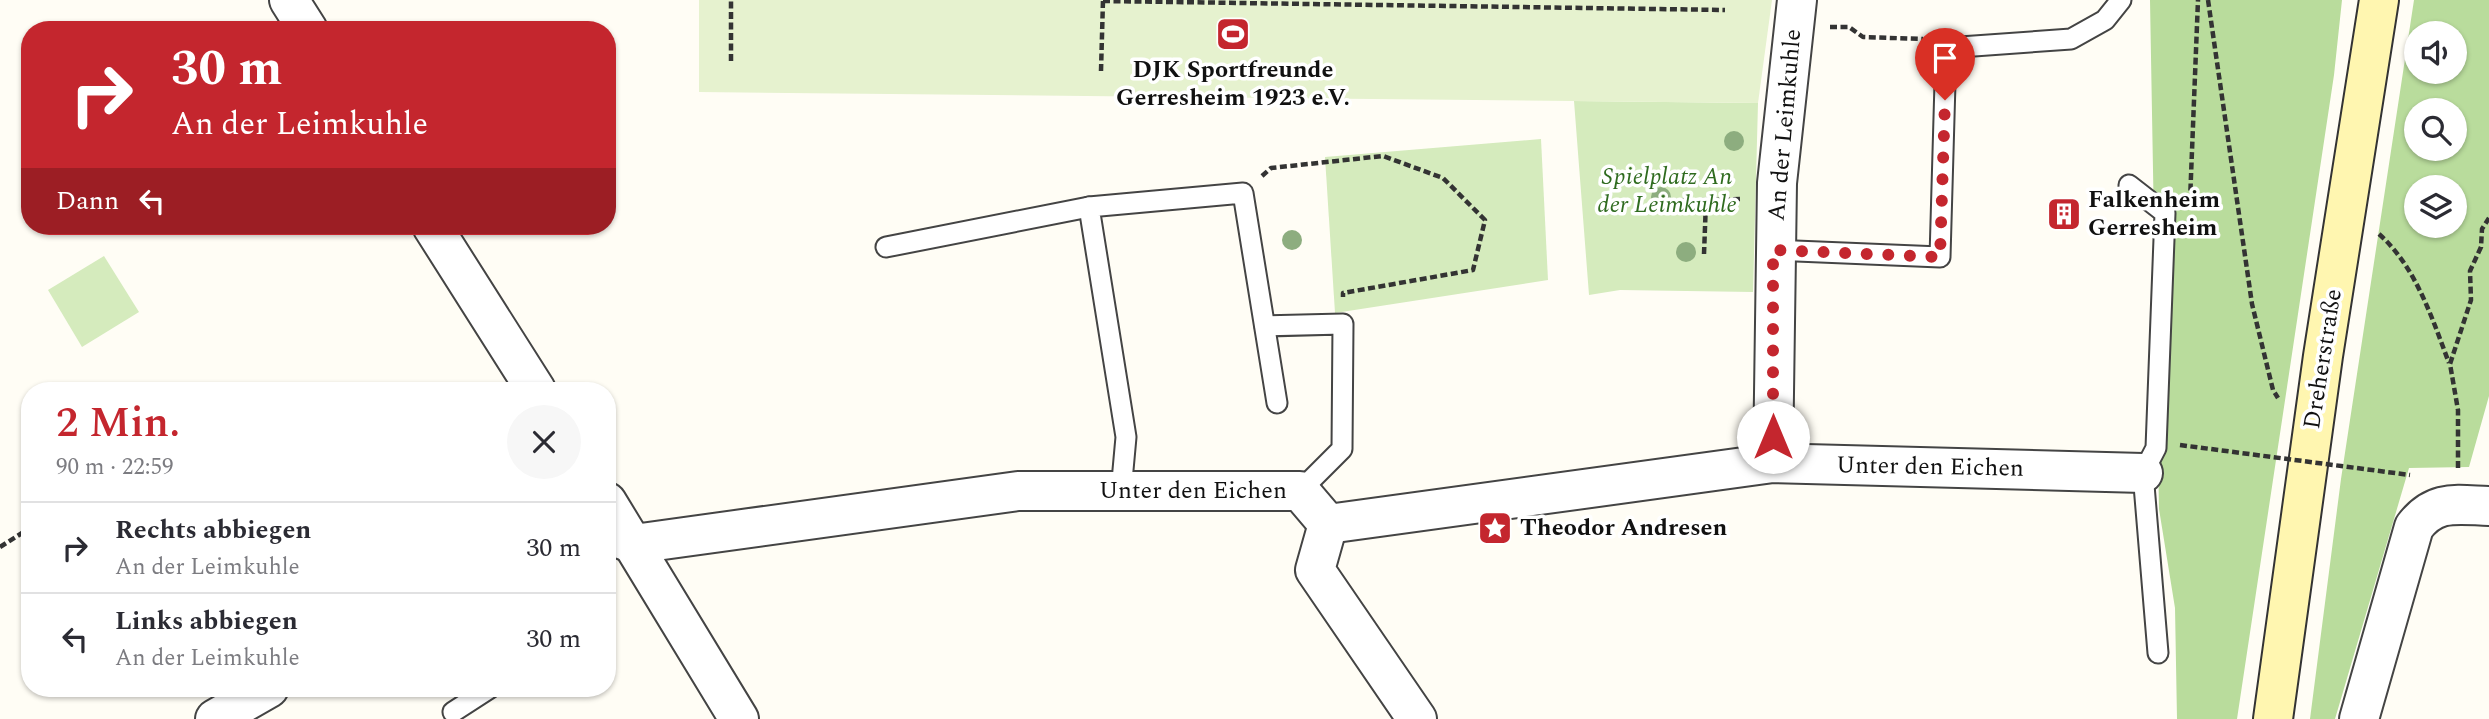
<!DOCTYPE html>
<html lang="de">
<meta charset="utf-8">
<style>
body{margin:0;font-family:Spectral,serif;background:#f7f7f7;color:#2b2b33;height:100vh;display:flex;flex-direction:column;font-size:26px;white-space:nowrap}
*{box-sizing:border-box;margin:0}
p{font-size:23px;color:#7c7c81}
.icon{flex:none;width:38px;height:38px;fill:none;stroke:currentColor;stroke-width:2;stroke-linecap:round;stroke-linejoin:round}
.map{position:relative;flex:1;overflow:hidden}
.panel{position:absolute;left:21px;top:382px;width:595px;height:315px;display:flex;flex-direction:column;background:#fff;border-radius:28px;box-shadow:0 2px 5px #0004}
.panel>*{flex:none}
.banner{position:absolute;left:21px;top:21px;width:595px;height:214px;border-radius:28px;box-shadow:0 2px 5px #0004;background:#c4262e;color:#fff;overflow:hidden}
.controls{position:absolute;left:2404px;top:21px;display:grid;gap:14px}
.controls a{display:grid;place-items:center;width:63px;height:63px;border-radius:50%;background:#fff;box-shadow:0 2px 5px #0004;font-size:35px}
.pin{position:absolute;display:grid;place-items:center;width:60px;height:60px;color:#fff;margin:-72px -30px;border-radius:50% 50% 50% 0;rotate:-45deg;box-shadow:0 0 7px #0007}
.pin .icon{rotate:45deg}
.me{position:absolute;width:77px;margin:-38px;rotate:0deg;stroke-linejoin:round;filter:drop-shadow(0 0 5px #0008)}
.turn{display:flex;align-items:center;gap:24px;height:147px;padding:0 35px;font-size:32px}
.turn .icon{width:91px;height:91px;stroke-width:2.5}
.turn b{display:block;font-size:49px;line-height:60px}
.then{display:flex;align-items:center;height:66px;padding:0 35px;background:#0003;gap:14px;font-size:26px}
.round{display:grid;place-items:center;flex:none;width:74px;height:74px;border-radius:37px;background:#f7f7f7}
.head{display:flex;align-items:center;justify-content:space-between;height:119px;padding:0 35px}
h1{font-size:42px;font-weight:600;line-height:52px;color:#c4262e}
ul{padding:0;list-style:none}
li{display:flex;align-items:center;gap:21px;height:91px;padding:0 35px;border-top:2px solid #e1e1e2}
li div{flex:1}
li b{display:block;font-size:26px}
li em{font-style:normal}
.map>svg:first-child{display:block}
.green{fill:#d5ebbd}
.forest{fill:#b9dc9c;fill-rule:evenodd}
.pitch{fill:#e6f2cf}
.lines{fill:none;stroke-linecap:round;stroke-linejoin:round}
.service-casing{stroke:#444;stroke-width:23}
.minor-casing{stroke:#444;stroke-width:42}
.secondary-casing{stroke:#333;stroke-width:42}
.path{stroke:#333;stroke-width:4.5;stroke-dasharray:7 3.5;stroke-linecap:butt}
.service{stroke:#fff;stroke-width:19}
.minor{stroke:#fff;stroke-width:38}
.secondary{stroke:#fff6b0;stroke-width:38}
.path-bridge{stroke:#333;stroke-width:4.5;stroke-dasharray:7 3.5;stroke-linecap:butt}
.tree{fill:#8dad7f}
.route{stroke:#c4262e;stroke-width:12;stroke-dasharray:0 21.6}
.labels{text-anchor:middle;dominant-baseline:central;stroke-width:7;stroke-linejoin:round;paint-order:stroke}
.poi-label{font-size:24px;font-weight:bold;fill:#111;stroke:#fff;text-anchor:start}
.street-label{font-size:24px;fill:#111;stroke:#fff}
.park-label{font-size:24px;font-style:italic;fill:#2f6b1f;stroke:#fff}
</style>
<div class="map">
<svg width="2489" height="719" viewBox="0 0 2489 719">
<rect width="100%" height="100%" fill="#fffdf5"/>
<g class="green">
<path d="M1574,101L1758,103L1753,292L1620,290L1589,295Z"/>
<path d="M1541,139L1548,280L1335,313L1325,157Z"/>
<path d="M104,256L139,312L82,347L48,290Z"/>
</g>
<g class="forest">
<path d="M2150,0H2342L2334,75L2237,719H2177L2175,608L2159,509Z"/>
<path d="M2414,0H2489V396L2469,467L2409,468L2335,719H2310L2341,479ZM2417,33H2455V72H2417ZM2417,110H2455V149H2417ZM2417,187H2455V226H2417Z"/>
</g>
<path class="pitch" d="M699,0H1772L1758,103L699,92Z"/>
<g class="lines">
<g class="service-casing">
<g id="service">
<path d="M2129,185L2165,213L2156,448L2143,473L2158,653"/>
<path d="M886,247L1089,207"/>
<path d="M1774,250L1940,257L1946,48L2071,39L2105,20L2121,0"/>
<path d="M1265,326L1343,324L1342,449L1300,491"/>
<path d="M1121,492L1126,437L1089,207L1243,193L1277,403"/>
<path d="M453,712L490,688"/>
</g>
</g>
<g class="minor-casing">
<g id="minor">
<path d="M289,0L308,30"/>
<path d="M432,226L536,390"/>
<path d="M1773,463L1777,183L1797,0"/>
<path d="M607,502L739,719"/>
<path d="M1328,524L1315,570L1417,719"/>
<path d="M607,534L634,544L1018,491H1300L1328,524L1773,463L2143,473"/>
<path d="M215,719L269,688"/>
<path d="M2359,719L2414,527C2435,499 2457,505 2489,506"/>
</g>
</g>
<g class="secondary-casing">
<path id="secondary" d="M2273,719L2323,356L2379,0"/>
</g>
<g class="path">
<path d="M2208,0L2252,304L2273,390L2278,398"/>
<path d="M1103,1L1725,10"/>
<path d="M1830,27H1849L1863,37L1923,39"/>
<path d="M731,61V0"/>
<path d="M1101,71L1103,0"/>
<path d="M1262,176L1271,168L1383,156L1443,178L1485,220L1473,270L1343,293V297"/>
<path d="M1670,201L1742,199"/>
<path d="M2190,201L2198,0"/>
<path d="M2379,234C2416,267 2432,318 2449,363"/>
<path d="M1704,254L1706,201"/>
<path d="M2458,468V410L2450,364L2471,300L2470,271L2481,247L2482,229L2489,218"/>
<path d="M0,547L30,528"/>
</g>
<use href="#service" class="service"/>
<use href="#minor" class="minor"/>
<use href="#secondary" class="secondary"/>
<path class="path-bridge" d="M2180,445L2410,475"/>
</g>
<g class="tree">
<circle cx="1734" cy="141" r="10"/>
<circle cx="1661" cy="197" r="10"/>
<circle cx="1292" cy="240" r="10"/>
<circle cx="1686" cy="252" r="10"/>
</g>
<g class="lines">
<path class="route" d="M1773,437V250L1940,257L1945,100"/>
</g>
<defs>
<g id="stadium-square" transform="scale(1.75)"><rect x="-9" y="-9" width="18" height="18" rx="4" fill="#c4262e" stroke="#fff"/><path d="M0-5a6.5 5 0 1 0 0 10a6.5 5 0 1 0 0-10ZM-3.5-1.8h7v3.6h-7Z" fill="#fff"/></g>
<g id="building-square" transform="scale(1.75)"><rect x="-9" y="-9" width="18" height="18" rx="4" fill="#c4262e" stroke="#fff"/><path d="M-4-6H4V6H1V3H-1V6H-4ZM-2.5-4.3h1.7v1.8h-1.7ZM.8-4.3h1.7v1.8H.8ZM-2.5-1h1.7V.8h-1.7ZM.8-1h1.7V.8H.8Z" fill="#fff"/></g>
<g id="sight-square" transform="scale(1.75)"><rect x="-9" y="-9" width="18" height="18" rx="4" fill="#c4262e" stroke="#fff"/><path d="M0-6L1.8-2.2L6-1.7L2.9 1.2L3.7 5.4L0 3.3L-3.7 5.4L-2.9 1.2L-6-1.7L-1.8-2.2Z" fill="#fff"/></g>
</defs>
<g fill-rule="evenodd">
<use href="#stadium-square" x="1233" y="34"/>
<use href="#building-square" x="2064" y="214"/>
<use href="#sight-square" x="1495" y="528"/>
</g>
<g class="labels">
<g class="poi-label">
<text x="1233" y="70" text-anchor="middle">DJK Sportfreunde<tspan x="1233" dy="28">Gerresheim 1923 e.V.</tspan></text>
<text x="2088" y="200">Falkenheim<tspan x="2088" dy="28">Gerresheim</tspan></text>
<text x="1520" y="528">Theodor Andresen</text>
</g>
<g class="street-label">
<text transform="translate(1785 125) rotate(-85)">An der Leimkuhle</text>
<text transform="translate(2323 359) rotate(-81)">Dreherstraße</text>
<text transform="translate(1930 467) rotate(1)">Unter den Eichen</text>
<text x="1193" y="491">Unter den Eichen</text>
</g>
<g class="park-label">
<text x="1667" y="177">Spielplatz An<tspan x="1667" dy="28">der Leimkuhle</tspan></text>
</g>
</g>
</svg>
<div class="controls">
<a><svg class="icon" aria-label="sound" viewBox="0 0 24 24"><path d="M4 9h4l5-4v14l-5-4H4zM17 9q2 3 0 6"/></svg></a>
<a><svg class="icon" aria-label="search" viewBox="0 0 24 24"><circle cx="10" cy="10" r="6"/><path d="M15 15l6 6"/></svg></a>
<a><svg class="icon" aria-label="layers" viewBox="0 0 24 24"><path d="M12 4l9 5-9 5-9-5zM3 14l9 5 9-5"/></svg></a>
</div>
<div class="pin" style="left:1945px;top:100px;background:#d93025"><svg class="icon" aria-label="arrive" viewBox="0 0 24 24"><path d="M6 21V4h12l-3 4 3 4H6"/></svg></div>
<svg class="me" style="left:1773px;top:437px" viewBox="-20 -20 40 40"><circle r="19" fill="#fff"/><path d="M0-13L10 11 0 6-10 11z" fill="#c4262e"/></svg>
<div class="banner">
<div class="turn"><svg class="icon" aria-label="right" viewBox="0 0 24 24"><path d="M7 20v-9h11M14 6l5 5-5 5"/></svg><div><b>30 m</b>An der Leimkuhle</div></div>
<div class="then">Dann<svg class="icon" aria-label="left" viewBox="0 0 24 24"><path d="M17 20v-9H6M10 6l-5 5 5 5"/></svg></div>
</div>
<section class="panel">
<div class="head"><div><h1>2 Min.</h1><p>90 m · 22:59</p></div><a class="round"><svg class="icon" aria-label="close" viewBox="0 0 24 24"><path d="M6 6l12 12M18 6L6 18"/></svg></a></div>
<ul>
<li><svg class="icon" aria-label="right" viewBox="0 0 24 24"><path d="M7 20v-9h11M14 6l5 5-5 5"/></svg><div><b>Rechts abbiegen</b><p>An der Leimkuhle</p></div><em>30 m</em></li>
<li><svg class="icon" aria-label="left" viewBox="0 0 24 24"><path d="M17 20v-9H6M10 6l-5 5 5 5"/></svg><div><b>Links abbiegen</b><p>An der Leimkuhle</p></div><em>30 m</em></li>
</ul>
</section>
</div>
